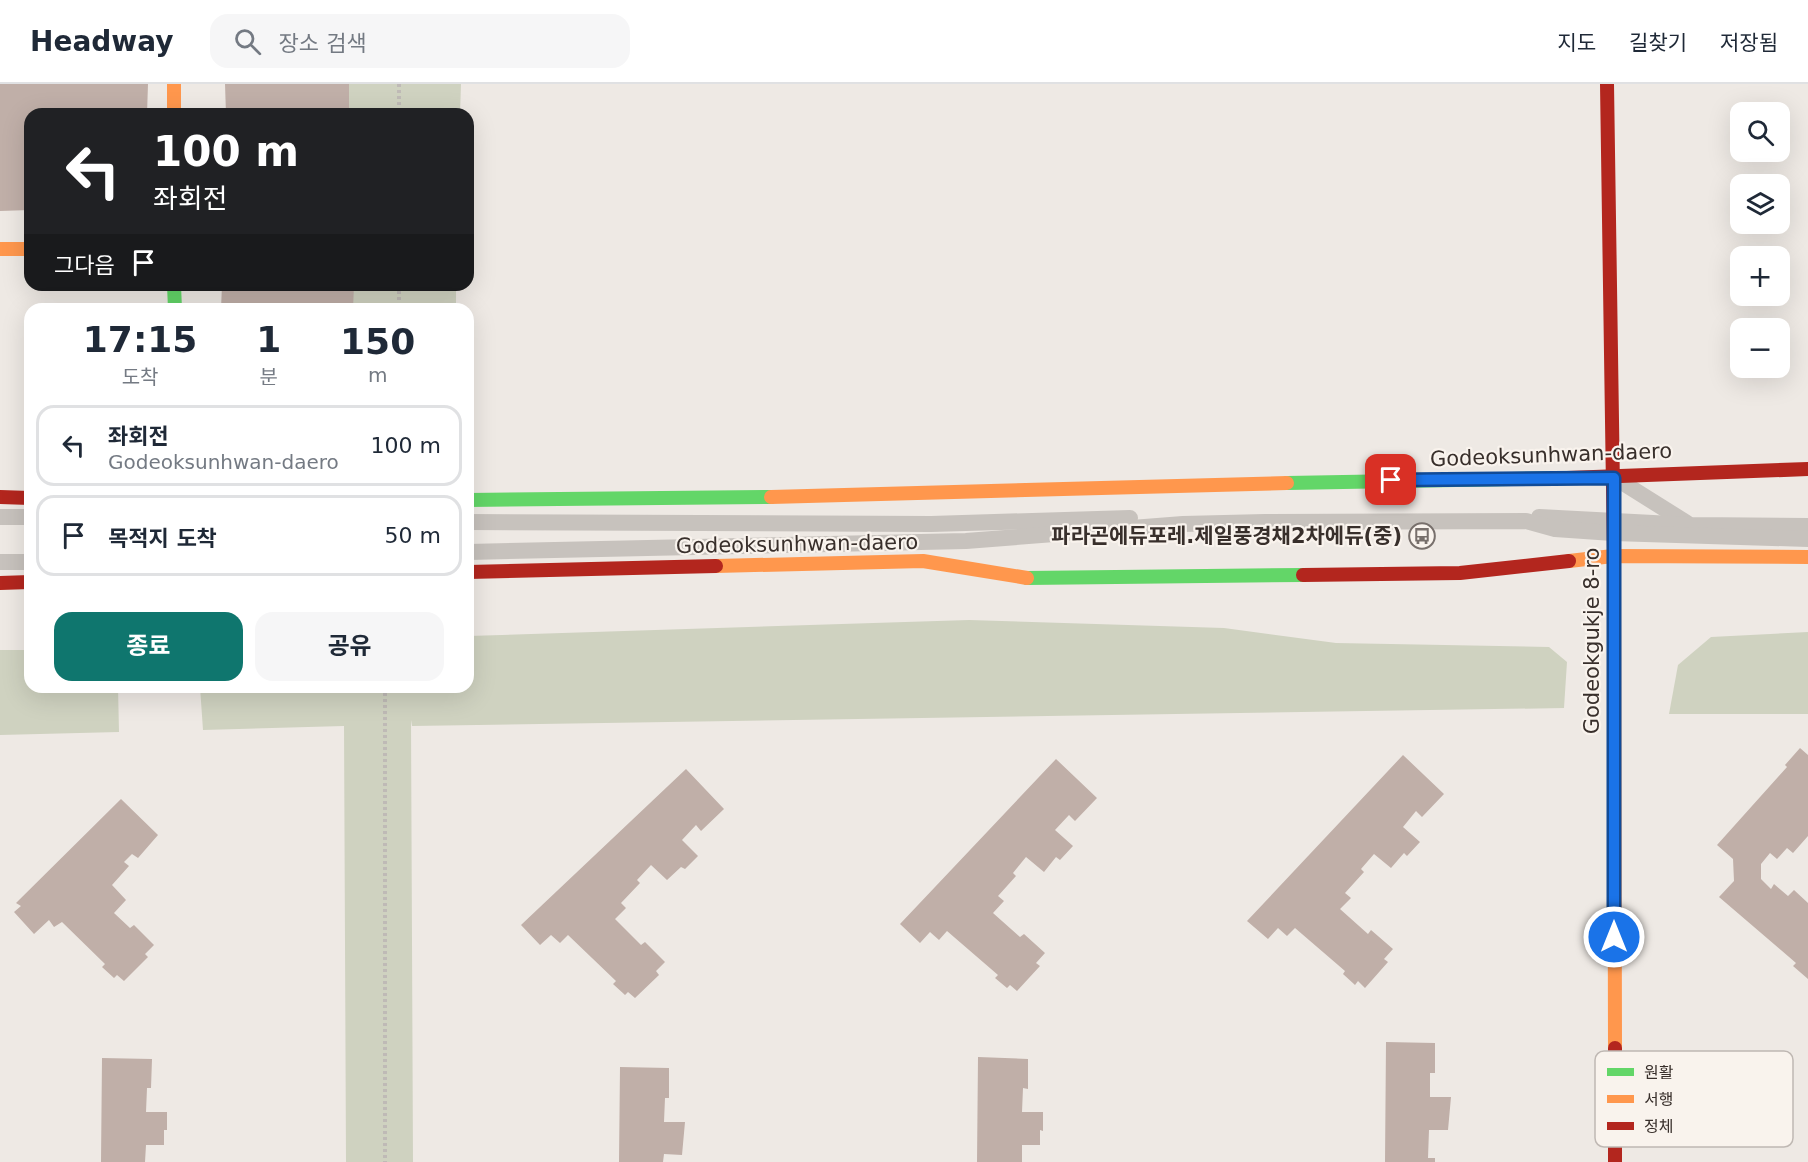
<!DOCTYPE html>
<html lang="ko">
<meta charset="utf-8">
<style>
body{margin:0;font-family:"DejaVu Sans","Noto Sans KR",sans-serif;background:#f6f6f7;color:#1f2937;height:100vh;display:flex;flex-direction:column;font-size:22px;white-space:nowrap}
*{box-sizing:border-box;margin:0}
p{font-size:20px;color:#747a83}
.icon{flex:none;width:33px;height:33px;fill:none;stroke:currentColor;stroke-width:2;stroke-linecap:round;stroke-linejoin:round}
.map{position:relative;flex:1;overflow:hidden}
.drawer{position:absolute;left:24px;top:219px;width:450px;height:390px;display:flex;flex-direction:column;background:#fff;border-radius:18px;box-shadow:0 6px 24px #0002}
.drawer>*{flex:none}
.hud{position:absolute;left:24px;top:24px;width:450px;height:183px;border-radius:18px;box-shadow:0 6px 24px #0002;background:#202124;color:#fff;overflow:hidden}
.controls{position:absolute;left:1730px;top:18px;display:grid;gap:12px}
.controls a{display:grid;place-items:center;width:60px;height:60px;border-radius:12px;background:#fff;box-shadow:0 6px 24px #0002;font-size:30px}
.pin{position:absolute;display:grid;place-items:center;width:51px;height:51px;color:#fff;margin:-26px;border-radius:12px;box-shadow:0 3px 9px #0006}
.me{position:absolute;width:66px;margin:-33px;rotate:0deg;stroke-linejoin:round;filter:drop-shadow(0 0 4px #0008)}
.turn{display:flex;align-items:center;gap:21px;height:126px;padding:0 30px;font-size:27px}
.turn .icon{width:78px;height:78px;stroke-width:2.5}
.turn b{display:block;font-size:42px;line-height:51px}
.then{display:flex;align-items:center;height:57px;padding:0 30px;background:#0003;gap:12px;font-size:22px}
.eta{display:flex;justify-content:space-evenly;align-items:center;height:102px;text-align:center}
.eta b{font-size:36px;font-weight:700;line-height:42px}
.action{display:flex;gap:12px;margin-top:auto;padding:12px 30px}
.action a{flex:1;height:69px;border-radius:18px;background:#0f766e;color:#fff;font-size:24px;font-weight:700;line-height:69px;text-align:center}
.action a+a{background:#f6f6f7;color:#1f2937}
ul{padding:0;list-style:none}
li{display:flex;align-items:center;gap:18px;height:81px;margin:0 12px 9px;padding:0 18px;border:3px solid #e0e1e3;border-radius:18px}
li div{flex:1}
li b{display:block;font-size:22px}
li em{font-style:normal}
header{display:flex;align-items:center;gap:36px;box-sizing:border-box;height:84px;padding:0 30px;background:#fff;border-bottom:2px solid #e0e1e3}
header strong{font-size:28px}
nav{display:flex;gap:33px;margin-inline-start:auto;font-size:21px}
.search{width:420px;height:54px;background:#f6f6f7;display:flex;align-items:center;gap:15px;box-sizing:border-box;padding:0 21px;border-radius:18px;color:#747a83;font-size:22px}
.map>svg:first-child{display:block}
.green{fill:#cfd2c0}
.building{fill:#c0afa8}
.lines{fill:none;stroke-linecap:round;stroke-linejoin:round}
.path{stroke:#bfbab6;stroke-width:4;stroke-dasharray:3 3;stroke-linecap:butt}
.lane{stroke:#c7c2bd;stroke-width:16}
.fast{stroke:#63d668;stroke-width:14}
.slow{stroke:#ff974d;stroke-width:14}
.jam{stroke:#b3261e;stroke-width:14}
.route-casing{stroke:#114b97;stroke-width:15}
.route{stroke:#1a73e8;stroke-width:10}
.labels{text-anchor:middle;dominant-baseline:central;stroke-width:4.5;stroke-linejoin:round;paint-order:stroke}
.street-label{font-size:21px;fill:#382f2b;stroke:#f9f3ed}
.poi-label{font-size:21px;font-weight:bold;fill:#382f2b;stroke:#f9f3ed;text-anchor:end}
.key{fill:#f9f3ed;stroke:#bfb8b3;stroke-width:1.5}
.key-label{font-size:16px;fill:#382f2b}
</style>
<header>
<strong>Headway</strong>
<div class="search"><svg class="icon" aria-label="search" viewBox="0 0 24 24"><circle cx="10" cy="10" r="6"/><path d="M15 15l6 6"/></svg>장소 검색</div>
<nav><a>지도</a><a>길찾기</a><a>저장됨</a></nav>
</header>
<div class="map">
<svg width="1808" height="1078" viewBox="0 0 1808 1078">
<rect width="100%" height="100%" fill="#eee9e4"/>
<g class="green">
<path d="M347,0H461L460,30H347Z"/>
<rect x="349" y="201" width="107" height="24"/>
<path d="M969,536L1224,544L1336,559L1549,563L1567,578L1564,624L412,642L411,636L413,1078H346L344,642L203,646L200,603H468V552Z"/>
<path d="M1808,548V630H1669L1678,581L1711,553Z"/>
<path d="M30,566V603H118L119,648L0,651V566Z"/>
</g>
<g class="building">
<path d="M0,0H148L147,30H30V126L0,127Z"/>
<path d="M225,0H349V30H226Z"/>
<path d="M222,201H354L353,225H221Z"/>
<path d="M1800,664L1808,671V752L1793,769L1787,764L1777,775L1770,769L1761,780V795L1771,805L1774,800L1788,812L1794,806L1808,819V895L1793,882L1796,879L1719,813L1734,797L1733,775L1717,761L1787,683L1785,681Z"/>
<path d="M1403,671L1444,710L1422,733L1416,727L1403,743L1420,758L1407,772L1404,769L1391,784L1374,770L1361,785L1364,788L1345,809L1351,814L1340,825L1368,850L1371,846L1393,865L1384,875L1388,878L1365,904L1358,897L1355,901L1343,890L1345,887L1295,844L1287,852L1278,844L1268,855L1247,837Z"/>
<path d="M1056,675L1097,714L1075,737L1069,731L1055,746L1073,762L1060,776L1056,773L1044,788L1026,773L1013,789L1016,792L998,812L1004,817L993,829L1020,853L1024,850L1045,869L1036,879L1040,882L1017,907L1010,901L1007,904L995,894L998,891L947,847L939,856L930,848L920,859L900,840Z"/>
<path d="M686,685L724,725L701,747L696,741L682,756L698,772L685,785L681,783L667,796L651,781L637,796L640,799L621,819L626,824L615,835L641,861L645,858L665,878L656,887L659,891L635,914L628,908L625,911L613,900L616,897L568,851L560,859L551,851L540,861L521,841Z"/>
<path d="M121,715L158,751L138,774L132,770L124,778L129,782L112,801L126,816L114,829L130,844L134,841L154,861L145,870L148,873L124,897L117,891L114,894L102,883L105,880L62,838L54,843L49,836L34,850L14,828L21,822L16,819Z"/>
<path d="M1386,958L1435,959V989H1430V1013H1451L1448,1046H1429L1428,1074H1435V1078H1385Z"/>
<path d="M978,973L1028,975V1005L1023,1004L1022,1028H1043V1047L1040,1046V1061H1022V1078H977Z"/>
<path d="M102,974L152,975L151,1004H147L146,1028H167V1046H164V1061H146L145,1078H101Z"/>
<path d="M620,983L669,984V1014H665L664,1038H685L682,1071L664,1070L663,1078H619Z"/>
</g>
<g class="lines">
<g class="path">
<path d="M399,0V30"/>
<path d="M399,201V225"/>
<path d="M385,603V1078"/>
</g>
<g class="lane">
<path d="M1620,397L1687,439"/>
<path d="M0,433H30"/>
<path d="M1539,433L1691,441L1808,442"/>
<path d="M468,438L931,440L1130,434"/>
<path d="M468,468L966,457L1183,440L1265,438L1526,437L1555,445L1613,449L1808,455"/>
<path d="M0,478H30"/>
</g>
<g class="fast">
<path d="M174,201L175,225"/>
<path d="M1287,399L1567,394"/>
<path d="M468,416L771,413"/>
<path d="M1027,494L1303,491"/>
</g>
<g class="slow">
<path d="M174,0V30"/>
<path d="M0,165H30"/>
<path d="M771,413L1287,399"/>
<path d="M1614,471L1615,964"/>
<path d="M1569,477L1613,472L1808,473"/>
<path d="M716,482L923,477L1027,494"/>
</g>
<g class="jam">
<path d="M1607,0L1614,471"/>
<path d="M1567,394L1808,385"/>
<path d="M0,413L30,414"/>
<path d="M468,488L716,482"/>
<path d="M1303,491L1460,489L1569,477"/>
<path d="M0,499L30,498"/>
<path d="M1615,964V1078"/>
</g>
</g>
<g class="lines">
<g class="route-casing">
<path id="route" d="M1391,396L1614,394V853"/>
</g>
<use href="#route" class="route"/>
</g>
<defs>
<g id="bus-ring" transform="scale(1.35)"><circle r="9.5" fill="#f9f3ed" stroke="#78706c" stroke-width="1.5"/><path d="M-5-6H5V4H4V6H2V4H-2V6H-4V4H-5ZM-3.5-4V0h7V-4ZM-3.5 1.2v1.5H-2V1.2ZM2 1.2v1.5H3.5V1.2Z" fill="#78706c"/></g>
</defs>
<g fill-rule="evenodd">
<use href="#bus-ring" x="1422" y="452"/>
</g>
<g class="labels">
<g class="street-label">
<text transform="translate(1551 371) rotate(-2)">Godeoksunhwan-daero</text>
<text transform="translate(797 460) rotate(-1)">Godeoksunhwan-daero</text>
<text transform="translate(1592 557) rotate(-90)">Godeokgukje 8-ro</text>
</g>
<g class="poi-label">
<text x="1402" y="452">파라곤에듀포레.제일풍경채2차에듀(중)</text>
</g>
</g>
<rect x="1595" y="967" width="198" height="96" rx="9" class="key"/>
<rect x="1607" y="984" width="27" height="8" fill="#63d668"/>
<rect x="1607" y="1011" width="27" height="8" fill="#ff974d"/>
<rect x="1607" y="1038" width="27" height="8" fill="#b3261e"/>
<g class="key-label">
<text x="1644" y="994">원활</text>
<text x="1644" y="1021">서행</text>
<text x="1644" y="1048">정체</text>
</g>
</svg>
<div class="controls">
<a><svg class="icon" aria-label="search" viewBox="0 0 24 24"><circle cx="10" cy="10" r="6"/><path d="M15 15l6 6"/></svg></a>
<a><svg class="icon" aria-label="layers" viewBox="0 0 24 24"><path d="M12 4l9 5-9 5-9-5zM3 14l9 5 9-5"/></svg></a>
<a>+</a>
<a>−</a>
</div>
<div class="pin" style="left:1391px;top:396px;background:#d93025"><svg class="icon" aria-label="arrive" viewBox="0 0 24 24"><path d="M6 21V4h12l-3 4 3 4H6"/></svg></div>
<svg class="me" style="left:1614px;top:853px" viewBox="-20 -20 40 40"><circle r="17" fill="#1a73e8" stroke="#fff" stroke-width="3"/><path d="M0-11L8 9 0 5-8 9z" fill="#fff"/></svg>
<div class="hud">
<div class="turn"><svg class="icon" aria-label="left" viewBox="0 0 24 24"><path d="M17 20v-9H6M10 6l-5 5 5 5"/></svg><div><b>100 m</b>좌회전</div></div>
<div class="then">그다음<svg class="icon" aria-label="arrive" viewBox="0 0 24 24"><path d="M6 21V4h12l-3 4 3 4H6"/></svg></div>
</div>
<section class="drawer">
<div class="eta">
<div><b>17:15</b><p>도착</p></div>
<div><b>1</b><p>분</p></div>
<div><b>150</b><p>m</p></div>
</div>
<ul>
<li><svg class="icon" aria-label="left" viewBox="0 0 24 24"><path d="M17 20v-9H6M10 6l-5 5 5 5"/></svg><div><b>좌회전</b><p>Godeoksunhwan-daero</p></div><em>100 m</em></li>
<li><svg class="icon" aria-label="arrive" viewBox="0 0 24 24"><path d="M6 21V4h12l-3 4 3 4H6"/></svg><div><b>목적지 도착</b></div><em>50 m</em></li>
</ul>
<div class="action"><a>종료</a><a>공유</a></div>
</section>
</div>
